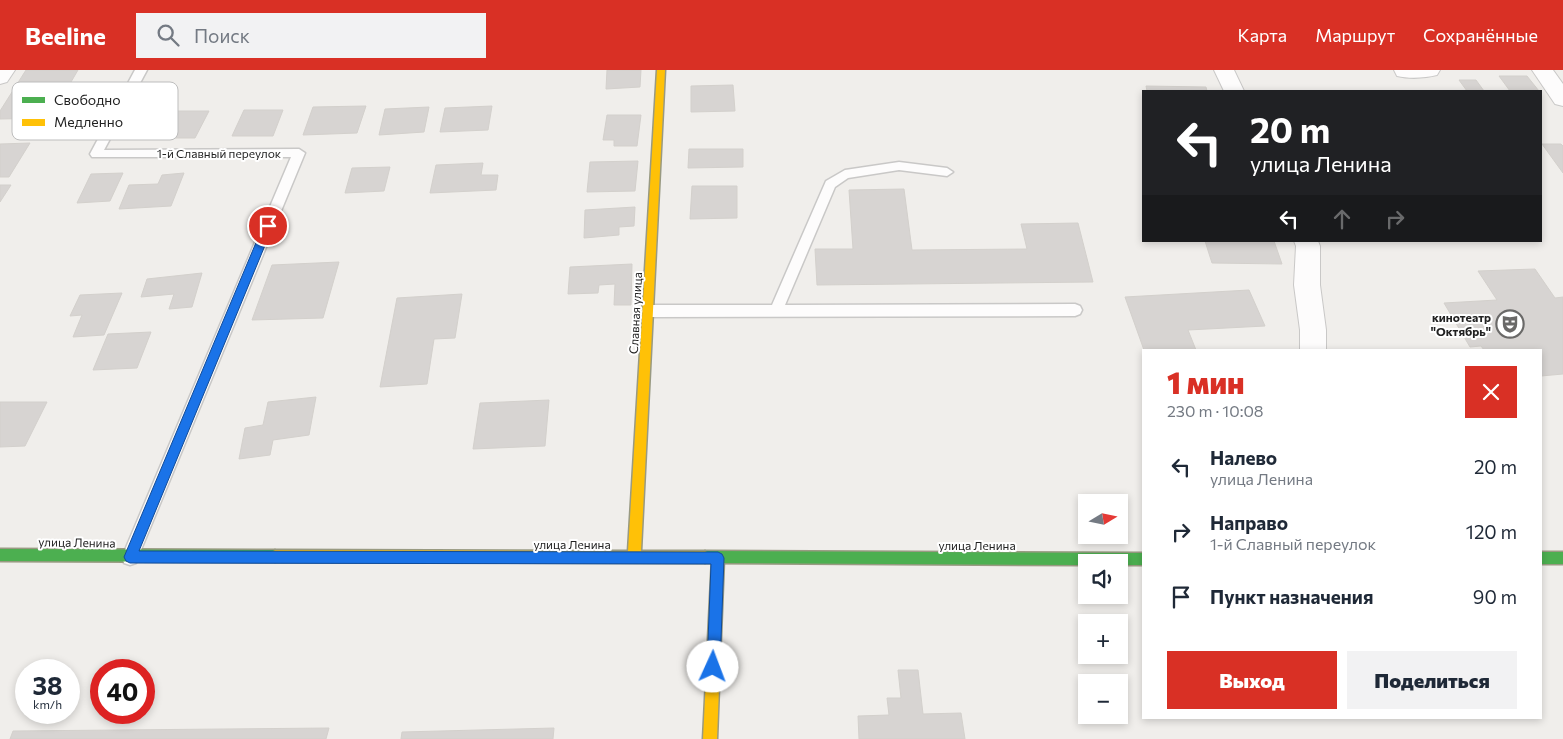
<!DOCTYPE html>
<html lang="ru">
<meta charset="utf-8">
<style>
body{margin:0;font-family:Commissioner,sans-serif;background:#f2f2f3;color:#1f2937;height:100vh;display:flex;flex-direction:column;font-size:19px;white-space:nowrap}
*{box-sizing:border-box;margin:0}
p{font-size:16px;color:#747a83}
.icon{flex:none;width:28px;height:28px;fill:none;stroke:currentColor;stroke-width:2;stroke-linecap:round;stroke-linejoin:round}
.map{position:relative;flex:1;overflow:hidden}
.side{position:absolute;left:1142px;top:279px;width:400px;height:370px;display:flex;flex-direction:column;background:#fff;border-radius:0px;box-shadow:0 2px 8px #0003}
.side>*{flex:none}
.hud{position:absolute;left:1142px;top:20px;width:400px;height:152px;border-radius:0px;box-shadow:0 2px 8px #0003;background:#202124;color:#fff;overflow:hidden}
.needle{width:32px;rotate:80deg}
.buttons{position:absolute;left:1078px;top:424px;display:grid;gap:10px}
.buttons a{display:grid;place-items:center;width:50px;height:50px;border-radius:0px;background:#fff;box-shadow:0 2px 8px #0003;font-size:25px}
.speed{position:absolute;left:15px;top:589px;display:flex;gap:10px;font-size:25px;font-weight:700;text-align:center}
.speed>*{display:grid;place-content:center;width:65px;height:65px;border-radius:50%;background:#fff;box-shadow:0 2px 8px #0003;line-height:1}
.speed small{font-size:12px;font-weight:400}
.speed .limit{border:8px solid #d22;background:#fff;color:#111}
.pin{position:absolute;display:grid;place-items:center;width:42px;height:42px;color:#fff;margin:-21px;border:2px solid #fff;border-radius:50%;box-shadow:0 1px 5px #0007}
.me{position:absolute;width:55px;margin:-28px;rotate:2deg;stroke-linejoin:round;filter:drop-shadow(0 0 4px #0008)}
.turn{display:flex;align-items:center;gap:18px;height:105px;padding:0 25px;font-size:22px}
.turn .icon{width:65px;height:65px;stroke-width:2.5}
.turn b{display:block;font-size:35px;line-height:42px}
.lanes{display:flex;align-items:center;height:48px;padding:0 25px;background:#0003;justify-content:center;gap:25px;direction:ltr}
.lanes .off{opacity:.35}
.round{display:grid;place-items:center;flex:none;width:52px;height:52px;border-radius:0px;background:#f2f2f3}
.summary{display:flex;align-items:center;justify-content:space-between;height:85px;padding:0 25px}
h1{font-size:30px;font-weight:800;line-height:38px;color:#d93025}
.primary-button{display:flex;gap:10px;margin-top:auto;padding:10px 25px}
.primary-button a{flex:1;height:58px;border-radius:0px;background:#d93025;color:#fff;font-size:20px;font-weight:800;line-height:58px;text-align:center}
.primary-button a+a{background:#f2f2f3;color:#1f2937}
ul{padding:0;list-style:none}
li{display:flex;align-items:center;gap:15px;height:65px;padding:0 25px}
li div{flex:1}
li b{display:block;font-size:19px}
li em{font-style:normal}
header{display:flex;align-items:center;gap:30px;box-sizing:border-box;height:70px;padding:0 25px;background:#d93025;color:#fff}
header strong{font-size:24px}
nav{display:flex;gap:28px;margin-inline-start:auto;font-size:18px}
.search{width:350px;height:45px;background:#f2f2f3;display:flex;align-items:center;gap:12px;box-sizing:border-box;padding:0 18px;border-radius:0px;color:#747a83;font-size:19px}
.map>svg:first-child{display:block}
.building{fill:#d7d4d2;stroke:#d3d0cc}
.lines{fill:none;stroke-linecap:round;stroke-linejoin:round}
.lane-casing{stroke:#c9c8c7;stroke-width:3}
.street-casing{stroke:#c9c8c7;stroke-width:2}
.fast-casing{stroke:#999a82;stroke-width:3}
.slow-casing{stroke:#999a82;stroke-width:3}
.lane{fill:#fdfcfc;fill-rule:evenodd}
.street{fill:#fdfcfc;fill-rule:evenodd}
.fast{fill:#4caf50;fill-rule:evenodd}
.slow{fill:#ffc107;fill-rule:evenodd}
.route{fill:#1a73e8;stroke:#114b97}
.labels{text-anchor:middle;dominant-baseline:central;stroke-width:4;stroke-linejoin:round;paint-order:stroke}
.street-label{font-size:12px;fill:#222;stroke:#fff}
.poi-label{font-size:12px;font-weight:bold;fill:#222;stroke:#fff;text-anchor:end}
.key{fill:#fff;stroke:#bdbdbd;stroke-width:1}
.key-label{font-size:14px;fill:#222}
</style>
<header>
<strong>Beeline</strong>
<div class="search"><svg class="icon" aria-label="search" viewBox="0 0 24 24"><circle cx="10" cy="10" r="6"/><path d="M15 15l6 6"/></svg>Поиск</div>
<nav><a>Карта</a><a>Маршрут</a><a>Сохранённые</a></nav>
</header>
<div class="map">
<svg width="1563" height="669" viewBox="0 0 1563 669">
<rect width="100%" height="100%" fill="#f0eeeb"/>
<g class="building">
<path d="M26,0H78L50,48L0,49V41Z"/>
<path d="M607,0H641L640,17L606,19Z"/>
<path d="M1499,6H1527L1539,21H1510Z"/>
<path d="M1459,10H1476L1484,21H1467Z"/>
<path d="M733,15L735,41L691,42V16Z"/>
<path d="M1146,16L1206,17L1207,21H1147Z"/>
<path d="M366,36L357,63L303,65L313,37Z"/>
<path d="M492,36L488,60L440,62L445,38Z"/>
<path d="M429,37L424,62L379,65L385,39Z"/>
<path d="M244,40H283L273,66H232Z"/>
<path d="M171,41H209L195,68H155Z"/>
<path d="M607,45H641L637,76H614V70H603Z"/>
<path d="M30,73L9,107H0V74Z"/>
<path d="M1542,74H1561L1563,76V103Z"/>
<path d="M689,79H743V97L688,98Z"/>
<path d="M638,91L635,121L587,122L590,92Z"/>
<path d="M483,93L481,105H498L496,120L430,123L436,95Z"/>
<path d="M390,97L384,121L345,123L352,98Z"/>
<path d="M123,103L110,131L77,133L91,104Z"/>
<path d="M184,103L171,136L119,139L129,115L158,114L162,105Z"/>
<path d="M0,115H11L0,132Z"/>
<path d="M692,116H737V148L690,149Z"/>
<path d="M904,119L912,180L1027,179L1021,154L1078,153L1093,212L817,215L815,179H853L849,120Z"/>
<path d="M635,137L634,156L619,157V165L584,168L585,140Z"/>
<path d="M1205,171H1274L1282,194L1212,193Z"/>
<path d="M339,192L323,248L252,250L272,195Z"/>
<path d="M632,194L631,235H614L615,214L599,215L598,223L568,224L570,197Z"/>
<path d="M1535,199L1555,228L1563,227V304L1541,306V280H1484L1481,276L1470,277L1444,233L1497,230L1478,201Z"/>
<path d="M202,203L192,237L169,239L174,224L141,227L147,209Z"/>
<path d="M1249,220L1265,256L1188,260L1196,280H1144L1125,227Z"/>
<path d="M122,223L104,265L73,267L82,245L70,246L80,225Z"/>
<path d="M462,224L455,268L434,269L427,314L380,317L397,228Z"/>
<path d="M151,262L137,298L93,300L108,264Z"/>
<path d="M316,327L309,365L273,370L270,385L239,389L245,358L263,355L268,332Z"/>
<path d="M549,330L545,376L473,379L480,333Z"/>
<path d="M0,332H47L25,376L0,377Z"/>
<path d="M898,600H918L923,644L961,643L965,669H859L858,646L889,645L887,628H901Z"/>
<path d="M329,658L326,669H10L13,661Z"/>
<path d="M554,658L553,669H401L402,662Z"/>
</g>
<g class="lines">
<g class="lane-casing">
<g id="lane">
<path d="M135,0H147L104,80L299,79L305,83L138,487L136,493L130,495L124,493L122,487L291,87H92L90,84Z"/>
<path d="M899,92L947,98L953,102L947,106L899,100L848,108L835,117L785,235L1075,234L1080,236L1082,240L1080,244L1075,246L649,247L644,245L642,241L644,237L649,235H772L826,111L845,100Z"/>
</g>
</g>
<g class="street-casing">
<g id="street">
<path d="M0,0H15L7,12L0,14Z"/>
<path d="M1214,0H1234L1244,21H1224Z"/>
<path d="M1394,0H1440L1437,5C1425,8 1409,9 1397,6Z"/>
<path d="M1532,0H1553L1563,14V36L1555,34Z"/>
<path d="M1294,171H1318L1320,176V215L1326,260V280H1300V260L1294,215L1296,176Z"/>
</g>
</g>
<g class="fast-casing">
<g id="fast">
<path d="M0,479L275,480L279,482L281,486L279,490L275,492L0,491Z"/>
<path d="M705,481L1144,483V495H1119V492H1086V495L705,493L701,491L699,487L701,483Z"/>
<rect x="1541" y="482" width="22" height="12"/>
</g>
</g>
<g class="slow-casing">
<g id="slow">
<path d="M657,0H665L641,481H705L709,483L711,487L709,491L705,493L275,492L271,490L269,486L271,482L275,480L628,481Z"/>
<path d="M718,482L722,484L724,488L717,669H703L712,488L714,484Z"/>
</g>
</g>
<use href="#lane" class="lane"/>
<use href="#street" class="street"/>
<use href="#fast" class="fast"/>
<use href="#slow" class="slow"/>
</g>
<path class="route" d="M268,152L273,156L139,481L718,482L722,484L724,488L720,597L718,602L713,604L709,602L707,597L711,494L130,493L126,491L124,487L263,156Z"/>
<defs>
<g id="theatre-ring" transform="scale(1.4375)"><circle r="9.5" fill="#fff" stroke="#6a6968" stroke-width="1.5"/><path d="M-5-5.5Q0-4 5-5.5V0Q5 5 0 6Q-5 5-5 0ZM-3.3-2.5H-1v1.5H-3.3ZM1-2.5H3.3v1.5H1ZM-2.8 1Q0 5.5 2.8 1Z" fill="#6a6968"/></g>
</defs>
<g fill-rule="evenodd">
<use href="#theatre-ring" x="1510" y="254"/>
</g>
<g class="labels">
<g class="street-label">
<text x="219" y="83">1-й Славный переулок</text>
<text transform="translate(635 243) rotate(-87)">Славная улица</text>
<text transform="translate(77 472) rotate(1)">улица Ленина</text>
<text x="572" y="474">улица Ленина</text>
<text x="977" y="475">улица Ленина</text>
</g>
<g class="poi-label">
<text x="1491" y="247">кинотеатр<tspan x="1491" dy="14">"Октябрь"</tspan></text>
</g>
</g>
<rect x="12" y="12" width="166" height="58" rx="8" class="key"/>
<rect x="22" y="27" width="23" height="6" fill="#4caf50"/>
<rect x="22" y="49" width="23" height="7" fill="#ffc107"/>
<g class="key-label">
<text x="54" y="35">Свободно</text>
<text x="54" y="57">Медленно</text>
</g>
</svg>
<div class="buttons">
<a><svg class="needle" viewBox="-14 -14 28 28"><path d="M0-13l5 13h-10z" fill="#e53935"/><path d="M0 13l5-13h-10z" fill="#747a83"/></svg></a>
<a><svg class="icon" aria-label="sound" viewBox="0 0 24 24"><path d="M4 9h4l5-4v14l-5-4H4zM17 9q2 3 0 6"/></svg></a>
<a>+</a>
<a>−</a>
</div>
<div class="speed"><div>38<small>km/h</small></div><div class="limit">40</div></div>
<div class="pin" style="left:268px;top:156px;background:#d93025"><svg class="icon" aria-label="arrive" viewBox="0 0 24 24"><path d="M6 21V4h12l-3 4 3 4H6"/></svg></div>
<svg class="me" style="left:713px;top:597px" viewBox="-20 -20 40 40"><circle r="19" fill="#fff"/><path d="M0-13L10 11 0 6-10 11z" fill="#1a73e8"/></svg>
<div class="hud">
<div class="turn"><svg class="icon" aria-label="left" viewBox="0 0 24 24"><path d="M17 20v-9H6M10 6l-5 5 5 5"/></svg><div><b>20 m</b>улица Ленина</div></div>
<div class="lanes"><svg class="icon" aria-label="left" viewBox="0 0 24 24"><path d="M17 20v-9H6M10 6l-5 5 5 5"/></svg><svg class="icon off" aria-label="ahead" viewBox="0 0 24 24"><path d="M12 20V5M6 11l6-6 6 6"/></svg><svg class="icon off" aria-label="right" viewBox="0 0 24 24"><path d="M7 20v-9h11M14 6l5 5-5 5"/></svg></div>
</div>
<section class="side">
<div class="summary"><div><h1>1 мин</h1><p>230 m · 10:08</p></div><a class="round" style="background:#d93025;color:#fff"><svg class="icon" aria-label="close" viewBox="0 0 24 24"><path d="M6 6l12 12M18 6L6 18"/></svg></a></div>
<ul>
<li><svg class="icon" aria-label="left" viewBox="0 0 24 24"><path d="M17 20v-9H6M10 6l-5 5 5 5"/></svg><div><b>Налево</b><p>улица Ленина</p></div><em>20 m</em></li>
<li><svg class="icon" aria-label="right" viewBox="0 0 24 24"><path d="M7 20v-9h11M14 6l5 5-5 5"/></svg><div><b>Направо</b><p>1-й Славный переулок</p></div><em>120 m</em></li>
<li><svg class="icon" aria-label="arrive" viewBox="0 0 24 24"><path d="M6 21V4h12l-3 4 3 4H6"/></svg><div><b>Пункт назначения</b></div><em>90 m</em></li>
</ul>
<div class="primary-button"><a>Выход</a><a>Поделиться</a></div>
</section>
</div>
